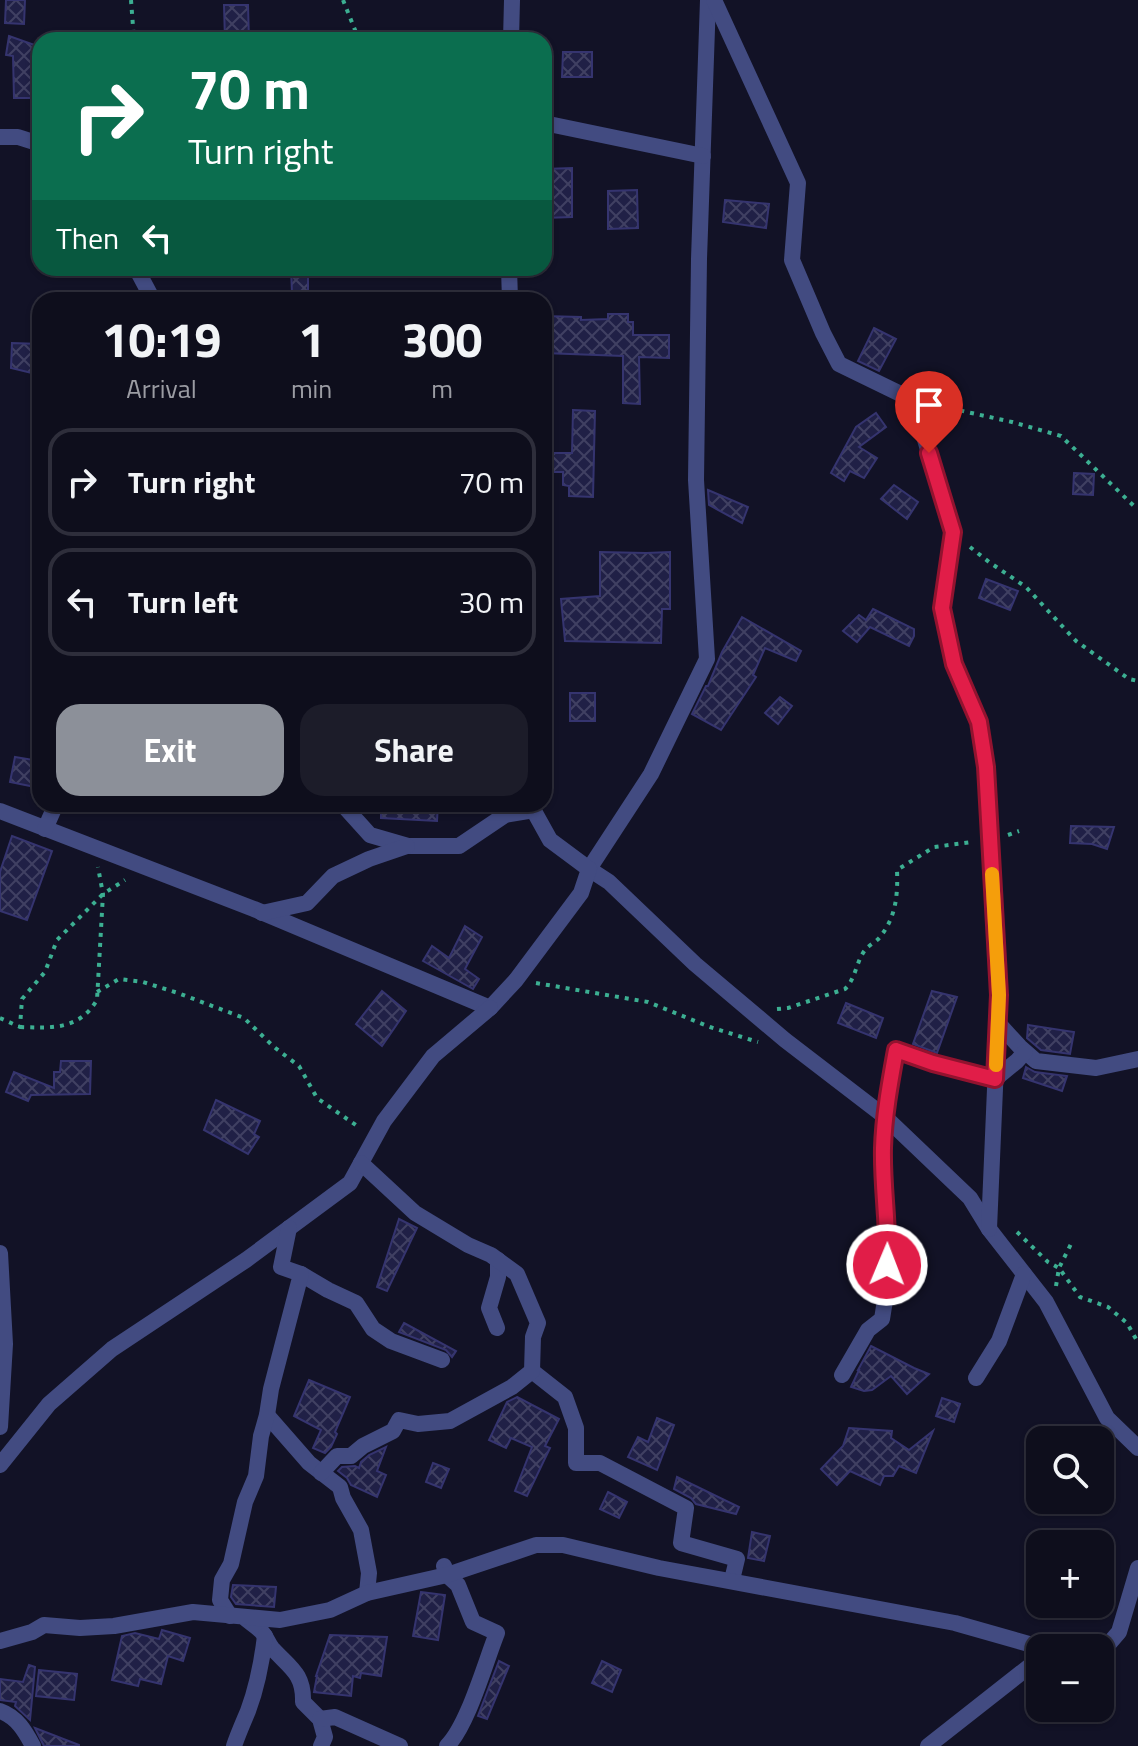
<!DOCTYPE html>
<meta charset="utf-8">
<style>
body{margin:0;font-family:"Titillium Web",sans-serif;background:#1c1c29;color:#f1f3f6;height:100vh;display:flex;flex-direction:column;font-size:30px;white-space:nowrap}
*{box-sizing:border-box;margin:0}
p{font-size:26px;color:#9b9ca3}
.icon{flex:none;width:44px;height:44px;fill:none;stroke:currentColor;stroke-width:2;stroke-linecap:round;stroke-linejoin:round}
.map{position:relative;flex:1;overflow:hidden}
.panel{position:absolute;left:32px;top:292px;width:520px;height:520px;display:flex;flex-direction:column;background:#0e0e1c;border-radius:24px;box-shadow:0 2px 6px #0004,0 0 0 2px #2e2e3b}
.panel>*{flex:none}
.banner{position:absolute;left:32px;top:32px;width:520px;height:244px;border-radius:24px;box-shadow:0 2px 6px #0004,0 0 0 2px #2e2e3b;background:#0b6e4f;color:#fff;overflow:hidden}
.buttons{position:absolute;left:1026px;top:1426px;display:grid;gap:16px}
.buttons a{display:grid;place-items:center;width:88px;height:88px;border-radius:16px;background:#0e0e1c;box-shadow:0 2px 6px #0004,0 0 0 2px #2e2e3b;font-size:40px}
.pin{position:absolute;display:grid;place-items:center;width:68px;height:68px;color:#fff;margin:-82px -34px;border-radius:50% 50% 50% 0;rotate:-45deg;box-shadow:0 0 8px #0007}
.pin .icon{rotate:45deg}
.me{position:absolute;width:88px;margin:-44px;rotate:1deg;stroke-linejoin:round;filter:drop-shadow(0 0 6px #0008)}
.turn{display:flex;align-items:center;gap:28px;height:168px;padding:0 24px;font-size:36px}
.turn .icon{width:104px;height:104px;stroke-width:2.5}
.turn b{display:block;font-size:56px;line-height:68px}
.then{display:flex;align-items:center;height:76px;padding:0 24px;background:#0003;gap:16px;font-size:30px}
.eta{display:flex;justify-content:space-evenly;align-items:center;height:136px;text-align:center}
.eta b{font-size:48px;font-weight:700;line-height:56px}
.primary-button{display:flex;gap:16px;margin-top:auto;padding:16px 24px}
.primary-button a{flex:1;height:92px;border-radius:24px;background:#8c9099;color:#fff;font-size:32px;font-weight:700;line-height:92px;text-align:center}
.primary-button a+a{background:#1c1c29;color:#f1f3f6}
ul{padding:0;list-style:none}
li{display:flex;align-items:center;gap:24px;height:108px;margin:0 16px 12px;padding:0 8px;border:4px solid #2e2e3b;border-radius:24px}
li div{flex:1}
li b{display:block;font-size:30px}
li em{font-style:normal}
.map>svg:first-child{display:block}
.building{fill:url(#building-cross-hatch);stroke:#35346f;stroke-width:2}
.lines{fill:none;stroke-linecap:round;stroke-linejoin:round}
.path{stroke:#3caf92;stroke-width:4;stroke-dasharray:4 6;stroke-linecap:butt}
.minor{stroke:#424b81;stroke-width:16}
.route-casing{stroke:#92132f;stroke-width:20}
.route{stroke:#e11d48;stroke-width:14}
.slow{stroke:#f59e0b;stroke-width:14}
</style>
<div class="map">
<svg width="1138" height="1746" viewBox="0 0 1138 1746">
<defs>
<pattern id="building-cross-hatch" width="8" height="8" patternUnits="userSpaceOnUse" patternTransform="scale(2)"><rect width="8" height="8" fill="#202046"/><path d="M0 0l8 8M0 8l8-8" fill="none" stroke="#404062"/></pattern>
</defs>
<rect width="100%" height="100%" fill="#121226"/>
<g class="building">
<path d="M6,0H25L24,24L5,23Z"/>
<path d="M224,5H248L249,40H225Z"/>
<path d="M9,36L40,47V98H14L13,56L6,55Z"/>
<path d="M563,52H592V77H562Z"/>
<path d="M572,168V217L544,218V169Z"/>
<path d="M637,190L638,228L608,229V191Z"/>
<path d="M725,200L769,204L766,228L723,222Z"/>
<path d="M308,268V292L292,293L291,269Z"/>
<path d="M608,314H628V322H633V335H669V358L639,357L640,404L623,403V356L544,353V316L581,317V320L608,319Z"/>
<path d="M874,328L896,339L879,371L858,361Z"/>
<path d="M12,343L40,344V375L11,368Z"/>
<path d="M573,410L595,411L593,497L569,496V486L563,485V472H544V453H572Z"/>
<path d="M876,413L886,427L859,447L877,458L864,478L850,471L844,481L831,473L856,427Z"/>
<path d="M1074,473L1094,474L1093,495L1073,494Z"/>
<path d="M894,485L918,502L907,519L881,499Z"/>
<path d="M708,490L748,507L742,523L709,505Z"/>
<path d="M600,552L646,553L670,552V609H662L661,643L565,641L561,599L600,596Z"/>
<path d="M986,579L1018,591L1010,610L979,598Z"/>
<path d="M873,609L914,629V636L909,646L870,627L857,642L843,631L859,615L866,620Z"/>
<path d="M742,617L801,651L796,661L765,648L753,675L756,677L721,730L692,714L706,686H708L722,652Z"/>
<rect x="570" y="693" width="25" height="28"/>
<path d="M780,697L792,706L778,724L765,713Z"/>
<path d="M15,757L40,761V788L10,782Z"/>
<path d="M381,804H438L437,821L381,818Z"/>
<path d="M1071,826L1114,827L1107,849L1092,844L1070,843Z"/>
<path d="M12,836L52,851L27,920L0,911V872Z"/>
<path d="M465,926L482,937L465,969L479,979L473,989L423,961L432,946L449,958Z"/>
<path d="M382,991L406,1011L382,1046L356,1024Z"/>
<path d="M932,991L957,997L937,1053L913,1044Z"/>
<path d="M846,1003L883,1018L876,1038L838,1023Z"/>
<path d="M1028,1025L1074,1032L1070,1054L1041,1050L1027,1038Z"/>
<path d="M61,1061H91L90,1094L31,1095L28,1101L6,1092L14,1072L54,1088V1072H60Z"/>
<path d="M1026,1067L1035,1072L1067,1076L1062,1091L1023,1078Z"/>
<path d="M216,1100L260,1121L254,1134L259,1137L248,1154L204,1130Z"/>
<path d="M399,1219L417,1228L387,1291L377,1287Z"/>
<path d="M404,1323L456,1351L452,1357L446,1350L399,1332Z"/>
<path d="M871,1346L914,1368L929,1374L907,1394L891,1376L872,1390L864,1391L851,1387L859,1370H858Z"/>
<path d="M309,1380L350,1397L335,1432L337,1434L331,1447L325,1453L313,1448L321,1430L294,1416Z"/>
<path d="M517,1397L559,1419L545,1446L550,1448L527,1496L515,1491L532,1447L511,1438L506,1448L489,1440L507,1402Z"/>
<path d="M942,1398L960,1404L954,1422L936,1416Z"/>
<path d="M657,1418L674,1425L657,1470L628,1457L638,1437L648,1442Z"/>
<path d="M849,1428L892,1431L891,1438L909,1450L933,1431L916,1473L899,1466L893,1476H884L880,1485L850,1471L837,1485L821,1469L843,1446Z"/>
<path d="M386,1447L377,1471L386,1475L377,1497L351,1485L347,1478L338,1471L342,1467L355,1466L359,1468L361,1462L369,1455Z"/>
<path d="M433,1463L449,1469L441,1488L426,1482Z"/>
<path d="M677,1477L739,1507L736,1514L696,1504L691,1498L674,1489Z"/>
<path d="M608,1492L627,1502L619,1518L600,1509Z"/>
<path d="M752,1532L770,1536L764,1561L748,1558Z"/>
<path d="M233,1585L276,1587L274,1607L236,1604L231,1597Z"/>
<path d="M421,1592L445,1595L438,1640L413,1636Z"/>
<path d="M162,1630L190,1638L183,1661L168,1656L161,1684L140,1679L138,1686L112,1680L122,1636L135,1633L159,1639Z"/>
<path d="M330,1635L387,1637L381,1676L361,1673L360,1678L353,1676L351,1696L314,1692L317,1676H316Z"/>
<path d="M499,1661L509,1666L487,1719L478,1716Z"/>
<path d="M602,1661L621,1670L612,1692L592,1683Z"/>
<path d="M29,1665L35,1667L30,1720L15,1706L16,1702L0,1700V1679L23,1682Z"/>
<path d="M39,1670L77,1674L74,1700L36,1696Z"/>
<path d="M35,1728L79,1745V1746H44Z"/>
</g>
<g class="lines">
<g class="path">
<path d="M131,0L134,40"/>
<path d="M343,0L359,40"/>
<path d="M931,404L1012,422L1061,436L1135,507"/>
<path d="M970,547L989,562L1026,587L1076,641L1129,679L1138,681"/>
<path d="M1008,835L1019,831"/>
<path d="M536,983L648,1002L710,1027L758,1042"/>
<path d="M97,992L119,979L143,982L178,993L244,1018L274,1047L299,1066L317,1098L360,1128"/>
<path d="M777,1009L788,1008L845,989C856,978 856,962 865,950C869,945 876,942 880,937C896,917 898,895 897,870L934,847L972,842"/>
<path d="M0,1018L20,1027L22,999L45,972L57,940L103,894L125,880"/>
<path d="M20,1027C52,1028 79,1030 97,1000L103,894L98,867"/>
<path d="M1017,1232L1048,1262L1059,1268L1080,1297L1108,1307L1127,1323L1136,1339"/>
<path d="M1056,1286L1059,1268L1073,1240"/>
</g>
<g class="minor">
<path d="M708,0L699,259L696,480L707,659L651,774L589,869L609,882L695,964L785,1040L884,1116L970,1198L989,1229L1046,1302L1107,1418L1138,1448"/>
<path d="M714,0L798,183L792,260L823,333L839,364L913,400L953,532L942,608L954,664L979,722L986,767L999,995L989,1229"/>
<path d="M511,40L512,0"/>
<path d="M544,123L703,156"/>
<path d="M0,137H18L40,144"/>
<path d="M136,268L153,300"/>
<path d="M509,268L510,300"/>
<path d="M342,804L370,835L408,846H459L505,815L534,810"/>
<path d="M0,811L254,909L490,1008L516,980L581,893L589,869L550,840L530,804"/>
<path d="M45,829L56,804"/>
<path d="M262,913L307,903L333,876L369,859L407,846"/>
<path d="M998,1023L1020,1047L1036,1061L1096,1068L1138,1059"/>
<path d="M0,1253L5,1344L0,1427"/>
<path d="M301,1274L328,1290L356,1303L373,1329L391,1341L442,1360"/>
<path d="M497,1328L489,1308L498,1277V1260"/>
<path d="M532,1371L565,1397L576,1428V1463H600L686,1508L681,1543L737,1559L732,1580"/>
<path d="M842,1375L868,1330L882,1319L886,1294L888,1236L883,1152L884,1116L896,1050L933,1063L995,1079L1017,1061L1025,1052"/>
<path d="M976,1378L999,1341L1024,1274"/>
<path d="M267,1415L309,1463L340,1487L343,1498L361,1530L369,1573L367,1593"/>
<path d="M0,1465L49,1404L112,1349L246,1260L350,1183L384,1121L433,1056L490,1008"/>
<path d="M321,1473L337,1456H351L363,1446L393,1431L399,1420L418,1424L450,1421L512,1387L532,1371L533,1337L538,1323L517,1274L491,1255L468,1245L415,1213L361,1163"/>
<path d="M444,1566L447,1575L458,1585L473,1622L497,1633C485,1663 468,1725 447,1746"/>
<path d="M230,1616L220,1600L222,1580L231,1564L245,1502L256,1476L261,1436L267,1415L271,1389L301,1274L281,1267L289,1228"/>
<path d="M246,1619C251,1623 257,1627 261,1631C266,1636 268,1643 272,1648C289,1667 304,1673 303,1702L320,1719L325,1737L321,1746"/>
<path d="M0,1641L32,1632L44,1625L80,1628L114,1626L193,1612L280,1620L330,1610L367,1593L447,1575L536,1545H563L659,1568L955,1623L1043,1648"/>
<path d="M1100,1654L1119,1632L1138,1568"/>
<path d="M0,1711C17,1717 25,1731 33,1746"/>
<path d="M320,1719L335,1717L400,1746"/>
<path d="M234,1746C238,1734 243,1723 248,1711C257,1687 262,1661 265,1636"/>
<path d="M928,1746L1040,1658"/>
</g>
</g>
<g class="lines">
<g class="route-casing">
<path id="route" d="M887,1265C889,1226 882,1187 883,1148C884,1115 890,1083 896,1050L933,1063L995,1079L999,995L986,767L979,722L954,664L942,608L953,532L929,453"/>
</g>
<use href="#route" class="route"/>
<path class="slow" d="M992,874L999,995L996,1065"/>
</g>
</svg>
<div class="buttons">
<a><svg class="icon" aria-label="search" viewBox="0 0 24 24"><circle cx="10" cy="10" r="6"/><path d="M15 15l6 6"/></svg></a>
<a>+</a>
<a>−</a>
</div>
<div class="pin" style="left:929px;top:453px;background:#d93025"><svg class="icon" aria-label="arrive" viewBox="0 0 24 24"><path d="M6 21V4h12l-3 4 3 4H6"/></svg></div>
<svg class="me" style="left:887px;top:1265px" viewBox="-20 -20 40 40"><circle r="17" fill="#e11d48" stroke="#fff" stroke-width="3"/><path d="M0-11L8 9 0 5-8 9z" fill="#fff"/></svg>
<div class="banner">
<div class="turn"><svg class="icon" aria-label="right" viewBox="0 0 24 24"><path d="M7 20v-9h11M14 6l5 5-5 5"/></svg><div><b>70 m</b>Turn right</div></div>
<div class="then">Then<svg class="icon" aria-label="left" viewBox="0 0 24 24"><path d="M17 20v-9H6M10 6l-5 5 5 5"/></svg></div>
</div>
<section class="panel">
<div class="eta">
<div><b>10:19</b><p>Arrival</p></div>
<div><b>1</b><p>min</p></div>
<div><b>300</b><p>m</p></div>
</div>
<ul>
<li><svg class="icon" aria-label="right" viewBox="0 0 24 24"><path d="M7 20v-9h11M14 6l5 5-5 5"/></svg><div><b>Turn right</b></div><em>70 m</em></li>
<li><svg class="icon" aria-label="left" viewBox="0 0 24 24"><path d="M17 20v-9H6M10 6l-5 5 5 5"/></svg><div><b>Turn left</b></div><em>30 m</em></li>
</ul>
<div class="primary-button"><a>Exit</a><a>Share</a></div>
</section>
</div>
